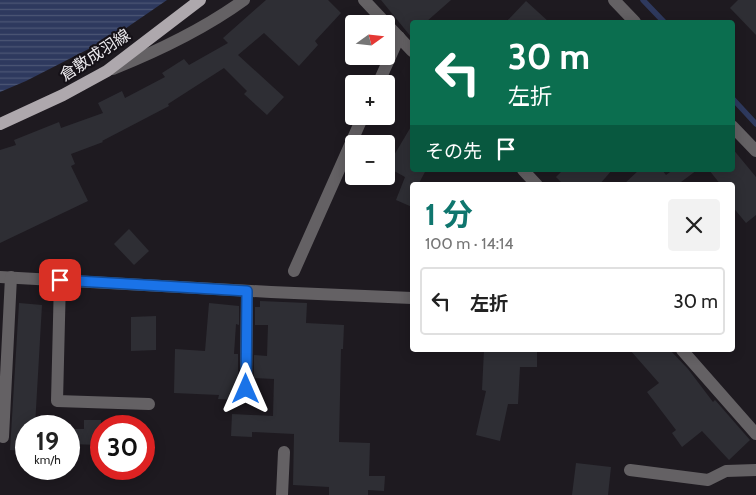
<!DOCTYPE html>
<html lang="ja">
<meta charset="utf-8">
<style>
body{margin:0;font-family:Cabin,"Noto Sans JP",sans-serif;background:#f2f2f2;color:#222;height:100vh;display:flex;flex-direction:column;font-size:19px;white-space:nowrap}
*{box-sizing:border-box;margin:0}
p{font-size:16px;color:#767676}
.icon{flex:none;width:28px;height:28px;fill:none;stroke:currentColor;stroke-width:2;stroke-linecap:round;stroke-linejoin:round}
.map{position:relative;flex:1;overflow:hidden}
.side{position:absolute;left:410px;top:182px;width:325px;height:170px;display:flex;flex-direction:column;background:#fff;border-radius:5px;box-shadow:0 2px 12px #0003}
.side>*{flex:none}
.top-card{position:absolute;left:410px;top:20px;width:325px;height:152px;border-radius:5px;box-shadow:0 2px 12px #0003;background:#0b6e4f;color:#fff;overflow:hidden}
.needle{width:32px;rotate:75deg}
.controls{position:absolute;left:345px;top:15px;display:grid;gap:10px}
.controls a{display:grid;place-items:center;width:50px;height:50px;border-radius:5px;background:#fff;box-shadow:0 2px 12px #0003;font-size:25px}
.speed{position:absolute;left:15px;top:415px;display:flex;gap:10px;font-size:25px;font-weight:700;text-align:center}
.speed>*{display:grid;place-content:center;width:65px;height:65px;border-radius:50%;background:#fff;box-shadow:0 2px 12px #0003;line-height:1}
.speed small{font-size:12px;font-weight:400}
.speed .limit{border:8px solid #d22;background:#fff;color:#111}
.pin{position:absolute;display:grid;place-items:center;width:42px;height:42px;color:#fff;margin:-21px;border-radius:10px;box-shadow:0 2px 8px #0006}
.me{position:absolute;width:55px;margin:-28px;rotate:0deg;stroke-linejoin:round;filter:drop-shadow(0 0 4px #0008)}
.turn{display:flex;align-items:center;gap:18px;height:105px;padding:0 15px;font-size:22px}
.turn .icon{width:65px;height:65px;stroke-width:2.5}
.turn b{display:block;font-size:35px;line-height:42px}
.then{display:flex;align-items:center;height:48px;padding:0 15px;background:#0003;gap:10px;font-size:19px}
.round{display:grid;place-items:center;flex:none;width:52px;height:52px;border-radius:5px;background:#f2f2f2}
.headline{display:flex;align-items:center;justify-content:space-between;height:85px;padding:0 15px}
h1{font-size:30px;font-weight:700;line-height:38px;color:#0f766e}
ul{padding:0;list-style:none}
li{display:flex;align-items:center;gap:15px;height:68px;margin:0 10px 8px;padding:0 5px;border:2px solid #e0e0e0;border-radius:5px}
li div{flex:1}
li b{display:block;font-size:19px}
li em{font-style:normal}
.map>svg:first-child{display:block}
.water{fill:url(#water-rules)}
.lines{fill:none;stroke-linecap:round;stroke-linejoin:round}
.stream{stroke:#2e395e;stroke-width:5.5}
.building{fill:#2e2e34}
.street{stroke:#646164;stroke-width:12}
.primary{stroke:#aea8ad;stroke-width:12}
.route-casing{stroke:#114b97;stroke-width:12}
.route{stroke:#1a73e8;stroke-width:9}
.labels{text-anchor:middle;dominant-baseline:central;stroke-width:4.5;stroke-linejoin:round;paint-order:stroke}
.street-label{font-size:16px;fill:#ebe9ed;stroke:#151117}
</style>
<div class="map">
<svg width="756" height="495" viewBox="0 0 756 495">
<defs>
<pattern id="water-rules" width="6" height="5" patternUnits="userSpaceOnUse" patternTransform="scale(1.25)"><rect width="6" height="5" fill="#2e395e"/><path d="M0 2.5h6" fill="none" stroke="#4c5675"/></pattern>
</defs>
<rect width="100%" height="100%" fill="#1e1a20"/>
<path class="water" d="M0,0H167L116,35L26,81L0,92Z"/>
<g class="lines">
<g class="stream">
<path d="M643,0L664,22"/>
<path d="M732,98L756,124"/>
</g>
</g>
<g class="building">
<path d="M266,0H328L341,13L315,41L318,45L299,66L264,33L238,55L284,97L267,115L244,94L247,91L224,68L168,104L169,106L102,141L103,142L71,154L75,164L71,166L88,201L0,243V150L16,145L14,140L59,122L61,128L103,113L98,103L122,91L125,98L165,77L162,73L184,59L189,65L228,43L223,38Z"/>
<path d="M381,0H451L426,22H412V38Z"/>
<path d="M738,0H756V35L730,8Z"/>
<path d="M526,1L549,22H506Z"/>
<path d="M412,125V170H426L418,185H412V207L396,200L405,177L387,167Z"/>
<path d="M732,148L756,177V215L746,223L732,206V185H721L709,170H732Z"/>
<path d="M563,170H612L599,185H564L556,177Z"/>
<path d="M639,170H662L666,175L673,170H697L677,185H623Z"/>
<path d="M129,229L149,251L134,265L114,244Z"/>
<path d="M260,301L307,303L306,323L344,325L343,349H341L339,442L370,443L369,476H385L384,491L368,490V495H329V487L293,485L294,434L252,432V437L231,436L232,414L273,416L274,379L254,378V355L267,356L268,325H255V307H260Z"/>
<path d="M19,303L42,305L35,426H26V451L10,450Z"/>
<path d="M209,303L239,306V325L236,324L234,354H238V389L240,400L218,399L219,395L174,393L175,349L205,351Z"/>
<path d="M156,316V350L131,351V317Z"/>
<path d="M484,350H537V367H520L518,404H508L500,441L476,435L486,391L482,390Z"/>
<path d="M630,350H670L688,369L713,402L715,400L750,440L729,460L702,431L682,447L672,433L676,430L647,392L659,383Z"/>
<path d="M84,420H101V445L69,444V429H84Z"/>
<path d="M576,463L611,467L608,495H572Z"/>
</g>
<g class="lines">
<g class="street">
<path d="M364,0L412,51"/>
<path d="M614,0L635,22"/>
<path d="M113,69C158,51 204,29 244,0"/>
<path d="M378,84L399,37"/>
<path d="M732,126L756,151"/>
<path d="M523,170L537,185"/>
<path d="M294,271L363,116"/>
<path d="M0,277L271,292L412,298"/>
<path d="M60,280L57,401L149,404"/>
<path d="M682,350L756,434"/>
<path d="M246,389L247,291"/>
<path d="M3,437L11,277"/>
<path d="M630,470L708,480L726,471L756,470"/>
<path d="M282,495L284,452"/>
</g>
<path class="primary" d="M0,124L63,95L107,71L200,0"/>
</g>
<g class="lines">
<g class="route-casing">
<path id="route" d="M60,280L247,291L246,389"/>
</g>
<use href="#route" class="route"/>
</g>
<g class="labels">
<g class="street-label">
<text transform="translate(95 55) rotate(-33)">倉敷成羽線</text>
</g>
</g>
</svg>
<div class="controls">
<a><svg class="needle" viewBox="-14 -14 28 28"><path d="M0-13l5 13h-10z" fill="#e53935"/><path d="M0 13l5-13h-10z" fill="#767676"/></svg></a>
<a>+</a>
<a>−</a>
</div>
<div class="speed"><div>19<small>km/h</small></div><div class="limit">30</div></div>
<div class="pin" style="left:60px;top:280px;background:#d93025"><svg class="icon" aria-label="arrive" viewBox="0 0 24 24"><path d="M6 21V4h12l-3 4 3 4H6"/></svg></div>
<svg class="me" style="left:246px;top:389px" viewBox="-20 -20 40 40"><path d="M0-17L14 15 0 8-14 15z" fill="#1a73e8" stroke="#fff" stroke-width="4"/></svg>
<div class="top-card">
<div class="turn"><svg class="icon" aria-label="left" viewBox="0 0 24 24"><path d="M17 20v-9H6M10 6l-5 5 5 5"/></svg><div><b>30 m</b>左折</div></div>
<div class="then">その先<svg class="icon" aria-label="arrive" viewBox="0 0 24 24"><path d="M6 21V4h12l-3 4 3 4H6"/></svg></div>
</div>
<section class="side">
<div class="headline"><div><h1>1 分</h1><p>100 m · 14:14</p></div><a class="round"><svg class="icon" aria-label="close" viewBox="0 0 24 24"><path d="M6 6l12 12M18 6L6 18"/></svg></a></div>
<ul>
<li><svg class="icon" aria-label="left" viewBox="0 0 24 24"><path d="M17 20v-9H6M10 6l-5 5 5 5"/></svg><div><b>左折</b></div><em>30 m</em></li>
</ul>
</section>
</div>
